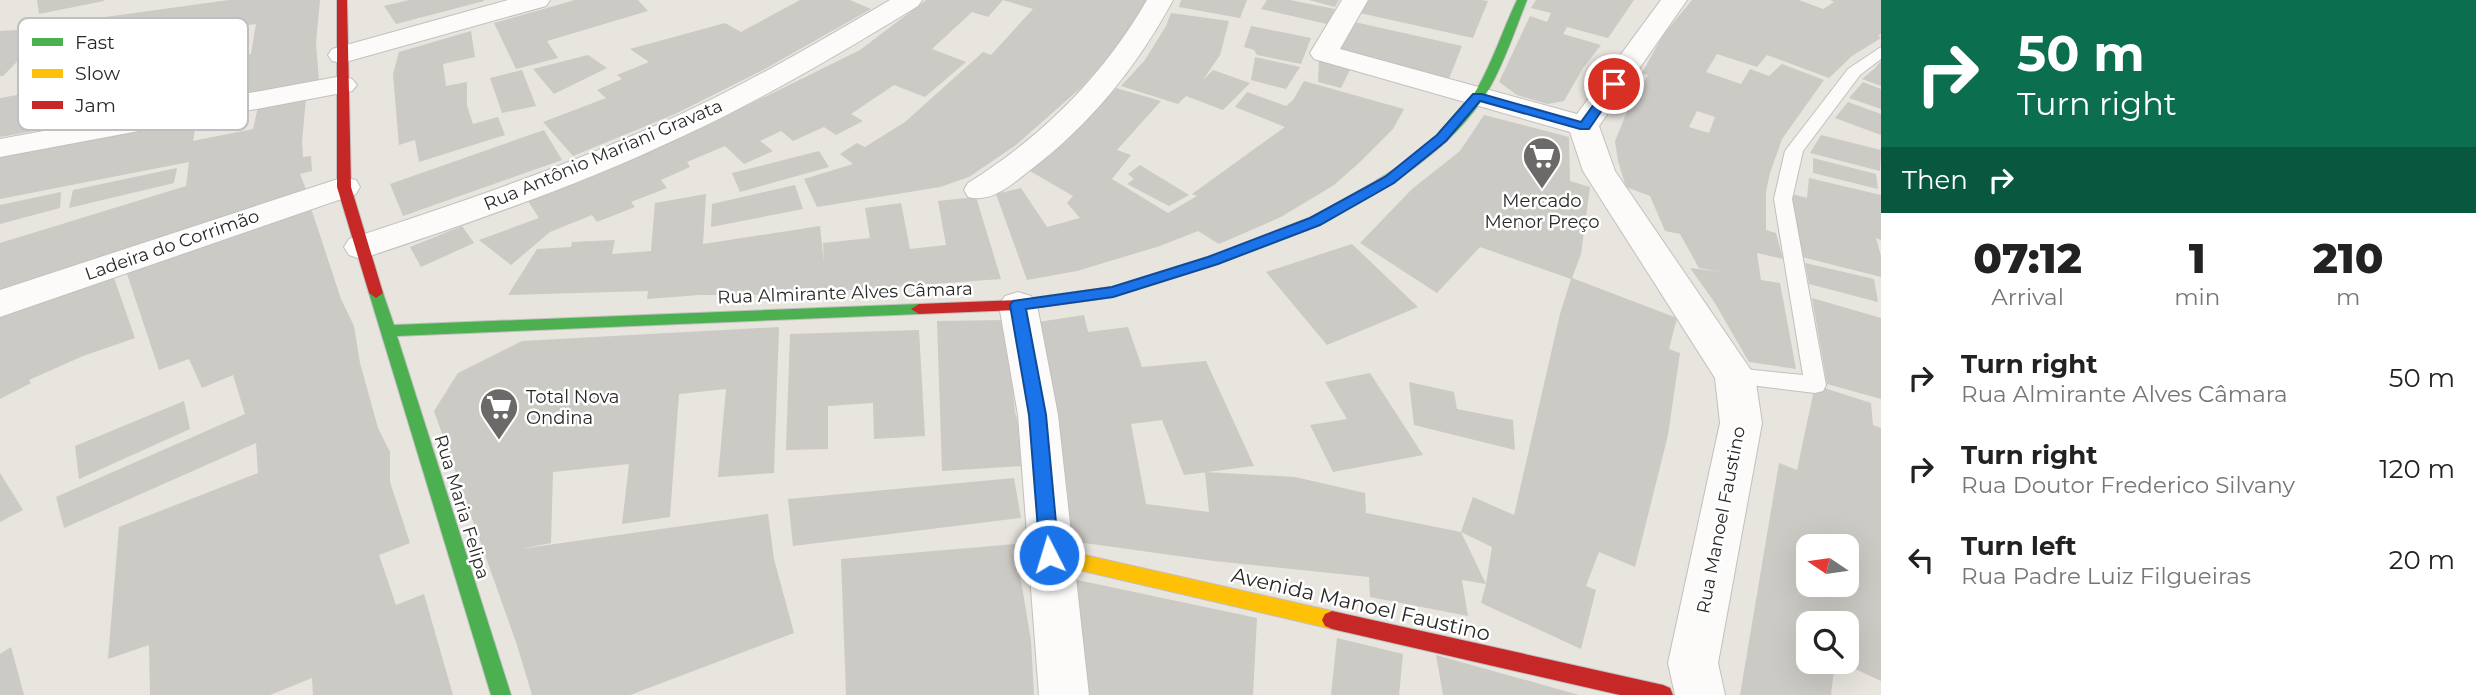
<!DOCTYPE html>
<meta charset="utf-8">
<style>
body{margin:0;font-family:Montserrat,sans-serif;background:#f6f6f6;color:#222;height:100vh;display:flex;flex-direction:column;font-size:26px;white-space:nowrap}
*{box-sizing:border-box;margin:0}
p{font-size:23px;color:#767676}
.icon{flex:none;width:38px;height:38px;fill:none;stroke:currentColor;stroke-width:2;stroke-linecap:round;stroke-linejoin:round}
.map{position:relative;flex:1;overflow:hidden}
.panel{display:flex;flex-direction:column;background:#fff;width:595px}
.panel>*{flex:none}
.hud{background:#0b6e4f;color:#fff;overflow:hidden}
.needle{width:46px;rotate:283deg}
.controls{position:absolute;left:1796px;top:534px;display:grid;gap:14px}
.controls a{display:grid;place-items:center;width:63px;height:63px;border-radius:14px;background:#fff;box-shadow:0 7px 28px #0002;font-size:35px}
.pin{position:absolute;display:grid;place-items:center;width:60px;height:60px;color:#fff;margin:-30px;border:4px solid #fff;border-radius:50%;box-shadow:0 2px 7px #0007}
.me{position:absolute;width:77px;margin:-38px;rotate:355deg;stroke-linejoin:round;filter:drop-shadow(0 0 5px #0008)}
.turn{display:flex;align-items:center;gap:24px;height:147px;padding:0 21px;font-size:32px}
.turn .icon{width:91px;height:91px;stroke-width:2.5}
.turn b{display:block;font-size:49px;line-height:60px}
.then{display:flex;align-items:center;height:66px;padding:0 21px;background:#0003;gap:14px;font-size:26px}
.eta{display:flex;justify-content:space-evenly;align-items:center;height:119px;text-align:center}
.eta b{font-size:42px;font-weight:800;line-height:49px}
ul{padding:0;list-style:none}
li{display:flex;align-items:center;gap:21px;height:91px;padding:0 21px}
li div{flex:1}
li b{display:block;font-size:26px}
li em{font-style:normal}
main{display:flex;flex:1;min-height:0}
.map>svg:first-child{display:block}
.building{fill:#cccac5;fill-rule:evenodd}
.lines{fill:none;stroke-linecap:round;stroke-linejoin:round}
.lane-casing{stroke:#c1c0c0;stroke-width:2}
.street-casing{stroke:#c1c0c0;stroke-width:2}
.fast-casing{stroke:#c1c0c0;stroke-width:2}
.slow-casing{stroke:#c1c0c0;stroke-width:2}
.jam-casing{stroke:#c1c0c0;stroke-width:2}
.lane{fill:#fcfbfa;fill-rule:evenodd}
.street{fill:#fcfbfa;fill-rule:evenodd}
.fast{fill:#4caf50;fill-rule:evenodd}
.slow{fill:#ffc107;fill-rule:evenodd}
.jam{fill:#c62828;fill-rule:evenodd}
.route{fill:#1a73e8;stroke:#114b97;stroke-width:2}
.labels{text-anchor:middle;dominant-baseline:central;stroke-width:5;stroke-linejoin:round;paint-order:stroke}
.street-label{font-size:18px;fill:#292929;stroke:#fff}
.poi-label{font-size:18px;fill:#292929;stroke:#fff}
.near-street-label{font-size:21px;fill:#292929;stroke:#fff}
.key{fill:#fff;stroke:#bfbfbf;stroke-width:2}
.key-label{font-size:19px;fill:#292929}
</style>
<main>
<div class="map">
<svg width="1881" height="695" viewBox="0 0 1881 695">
<rect width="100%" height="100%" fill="#e8e4de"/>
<g class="building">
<path d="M37,0H103L104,1L39,14Z"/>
<path d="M229,0H320L316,43L319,81L0,137V98L251,54L256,24L86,46L105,17Z"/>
<path d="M409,0H484V1L396,24L384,6Z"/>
<path d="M575,0H638L648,11L547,41L558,58L516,69L494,23Z"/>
<path d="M800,0H850L871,9L763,70L675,114L573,156L543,122L606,98L597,90L622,79L617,75L649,62L630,49L725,23L741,32Z"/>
<path d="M926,0H1003L988,17L972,12L932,49L966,62L925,97L894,85L851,114L863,121L836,135L824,127L793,141L781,131L760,141L773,151L744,164L725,146L687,162L690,167L661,180L667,188L631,202L635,207L597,222L592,215L550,232L511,265L479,240L539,218L526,198L703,126L775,92L860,50Z"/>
<path d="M1003,0H1147L1127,34L1084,85L1016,145L969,177L940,187L817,207L804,179L853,164L840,154L857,143L865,147L905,122L983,52L991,55L1033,9Z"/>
<path d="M1181,0H1247L1240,18L1179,7Z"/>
<path d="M1267,0H1290L1335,9L1327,24L1261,9Z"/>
<path d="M1309,0H1339L1335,7Z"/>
<path d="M1362,0H1482L1488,1L1473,38L1355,12Z"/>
<path d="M1536,0H1634L1608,38L1567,27L1563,34L1601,45L1583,68L1564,101L1547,104L1517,95L1499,82L1530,16L1547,22L1551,13L1531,8Z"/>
<path d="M1692,0H1799L1823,9L1834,2L1830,0H1881V34L1878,35L1881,38L1852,56L1829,78L1767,55L1757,67L1717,54L1706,72L1741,84L1750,69L1769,76L1782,64L1824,80L1782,139L1770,173L1766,192V230L1776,233L1783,259L1757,253L1761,280L1780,283L1796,369L1749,362L1713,300L1690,268L1722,272L1699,268L1680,234L1665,231L1650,196L1626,187L1618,161L1615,141L1629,107L1648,75L1642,73L1663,35ZM1697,111L1715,117L1709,133L1689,127Z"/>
<path d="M1171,13L1229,21L1220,55L1203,80L1213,70L1250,83L1223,110L1186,96L1178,104L1121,86L1145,60L1166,26Z"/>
<path d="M1350,21L1462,46L1448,81L1335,52Z"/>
<path d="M1251,26L1311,38L1301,64L1257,55L1254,50L1244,47Z"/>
<path d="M50,28L3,76H0V31Z"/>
<path d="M471,31L475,57L443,64L446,86L467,82V106L473,124L498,117L505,135L419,162L415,140L399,145L393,74L399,52Z"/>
<path d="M588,55L607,68L554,94L533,69Z"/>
<path d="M1255,57L1300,67L1286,89L1251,80Z"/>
<path d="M1319,59L1353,64L1341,88L1318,82Z"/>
<path d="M1881,61V86L1862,79L1875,68Z"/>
<path d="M522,70L536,106L502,113L490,78Z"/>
<path d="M1304,81L1404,109L1393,129L1360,162L1334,185L1281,217L1219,244L1198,231L1160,246L1077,271L1027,280L996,194L1021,188L1047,227L1080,218L1067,203L1073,196L1030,171L1116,88L1161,101L1117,150L1131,155L1112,179L1168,213L1197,196L1192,194L1285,127L1235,107L1247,92L1286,106L1293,100Z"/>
<path d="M1863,82L1881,89V109L1849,98Z"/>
<path d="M306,99L302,141L303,157L311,156L312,171L300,174L307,192L101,257L0,293V243L186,186L189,162L0,199V155L197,120L193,141L253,129L258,107Z"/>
<path d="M1848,102L1881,114V135L1835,118Z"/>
<path d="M1484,115L1569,137L1570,181L1590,187L1581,254L1572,278L1677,318L1669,349L1680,353L1668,435L1635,567L1599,552L1586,586L1596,590L1581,649L1481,603L1486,584L1462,580L1468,616L1370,597L1369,577L1214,561L1070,541L1068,494L1054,394L1038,322L1084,315L1088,332L1128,327L1142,367L1206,361L1254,466L1184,475L1162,420L1131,424L1146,504L1209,512L1205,472L1295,477L1365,493L1366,513L1461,532L1486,584L1492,547L1461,532L1473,497L1514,515L1560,314L1571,279L1480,247L1437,293L1360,243L1412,189L1460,151Z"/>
<path d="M544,130L562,160L403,216L390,184Z"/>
<path d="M1821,135L1881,150L1880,171L1810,153Z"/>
<path d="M819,151L829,167L740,192L732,173Z"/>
<path d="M1813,158L1876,174L1878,189L1813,173Z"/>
<path d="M1140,165L1189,195L1169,206L1127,184L1134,179L1128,174Z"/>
<path d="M177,168L174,183L69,208L73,190Z"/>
<path d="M1809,178L1881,195V240L1876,238L1881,256V277L1802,257L1792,194L1807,198Z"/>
<path d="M795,185L803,209L711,227L712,204Z"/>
<path d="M61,192L60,208L0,224V205Z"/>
<path d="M706,194L703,244L820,226L824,264L823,243L870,238L865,208L901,203L910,249L946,245L938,201L976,197L1001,279L783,295H700L647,299L648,291L508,295L537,249L571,247L572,242L615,240L612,254L651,251L655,203Z"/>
<path d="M310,205L341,299L354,326L360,363L378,428L390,452V482L410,543L379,555L396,605L424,594L453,695H313L312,678L270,695H150L149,645L108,659L119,527L258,473L256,443L64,528L56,497L245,414L233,375L202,388L189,359L159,370L125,268Z"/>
<path d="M462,226L474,243L421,267L410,247Z"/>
<path d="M1352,244L1418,307L1327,345L1266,272Z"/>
<path d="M1805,263L1874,279L1878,302L1809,284Z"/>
<path d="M113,275L135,338L83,356L29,380L31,383L0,399V318Z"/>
<path d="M1812,298L1881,318V399L1827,384Z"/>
<path d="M1006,320L1015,412L1022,439L1023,466L942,471L937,321Z"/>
<path d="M779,327L774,473L718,477L726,389L679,394L670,517L622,524L629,464L553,472L551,543L519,549L768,514L774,559L794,633L630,695H532L517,645L434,411L458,373L522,341Z"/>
<path d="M919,330L925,436L874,439L873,403L828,406V449L786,450L790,334Z"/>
<path d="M1370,373L1423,455L1333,472L1310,425L1347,419L1325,382Z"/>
<path d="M1409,382L1454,392L1457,409L1513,420L1515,450L1414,425Z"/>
<path d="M1815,385L1871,403L1873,425L1881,428V681L1840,662H1846V623H1808V662H1835L1831,695H1740L1779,463L1797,470ZM1808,546H1846V584H1808Z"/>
<path d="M184,401L190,429L79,479L75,446Z"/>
<path d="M0,473L23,510L0,522Z"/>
<path d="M1014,478L1021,518L793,546L788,499Z"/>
<path d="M1015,544L1031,641L1034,695H846L841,559Z"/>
<path d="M1068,578L1257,618L1253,695H1079Z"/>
<path d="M1337,638L1403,654L1399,695H1331Z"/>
<path d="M11,647L24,695H0V654Z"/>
<path d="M1436,655L1579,695H1443Z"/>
</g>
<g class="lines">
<g class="lane-casing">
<path id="lane" d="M1881,47V59L1860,75L1803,151L1792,199L1826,385L1823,391L1815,393L1727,382L1724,376L1727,370L1735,368L1803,375L1774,199L1785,151L1848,69Z"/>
</g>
<g class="street-casing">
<g id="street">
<path d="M508,0H550L546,6L342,63L332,61L328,55L332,49Z"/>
<path d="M890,0H922L918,6C841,53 763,99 681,137C582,184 478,220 373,255L361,259L349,255L344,247L349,239C453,205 557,170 657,125C738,89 814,45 890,0Z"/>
<path d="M1147,0H1173C1137,67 1090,125 1029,171C1011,185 992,203 968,197L964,190L968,183C1043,136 1103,76 1147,0Z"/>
<path d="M1342,0H1368L1340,49L1577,114L1661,0H1687L1599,126L1615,171L1755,376L1762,423L1718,663L1725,695H1675L1668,663L1720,423L1715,378L1583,171L1570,132L1314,59L1310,53Z"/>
<path d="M342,76L352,79L357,85L352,91L0,157V139Z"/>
<path d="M344,177L356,180L360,187L356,194L0,317V290Z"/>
<path d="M1018,292L1031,296L1037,305L1058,415L1089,695H1039L1018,415L999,305L1005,296Z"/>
</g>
</g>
<g class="fast-casing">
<g id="fast">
<path d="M1517,0H1527C1515,30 1505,61 1489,89C1451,153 1384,189 1322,223H1312L1310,220L1312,217C1372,184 1440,150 1477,89C1493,61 1503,29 1517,0Z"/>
<path d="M376,288L383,293L394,325L919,304L927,309L919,314L397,336L511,695H491L369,293Z"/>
</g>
</g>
<g class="slow-casing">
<path id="slow" d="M1049,547L1332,611L1339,614L1342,620L1339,626L1332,629L1049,563L1042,561L1040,555L1042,549Z"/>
</g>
<g class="jam-casing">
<g id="jam">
<path d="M337,0H347L351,187L383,293L376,298L369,293L337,187Z"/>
<path d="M1317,215L1322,217L1324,220L1322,223L1218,263L1113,297L1018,310L919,314L911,309L919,304L1018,300L1112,287L1208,257Z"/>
<path d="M1332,611L1663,685L1670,688L1673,695H1620L1332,629L1325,626L1322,620L1325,614Z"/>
</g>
</g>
<use href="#lane" class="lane"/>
<use href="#street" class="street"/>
<use href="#fast" class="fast"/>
<use href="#slow" class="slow"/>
<use href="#jam" class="jam"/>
</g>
<path class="route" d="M1614,81L1620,84L1589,129H1580L1480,101L1446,141L1394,183L1320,225L1218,264L1113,297L1026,309L1046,415L1059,555L1056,561L1049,563L1042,561L1040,555L1029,415L1010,305L1013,301L1112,287L1208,257L1310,218L1385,177L1437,135L1473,94H1482L1581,122L1610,82Z"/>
<defs>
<g id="supermarket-pin" transform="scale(2.0125)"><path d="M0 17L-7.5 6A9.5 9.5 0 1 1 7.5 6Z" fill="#6c6a68" stroke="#fff"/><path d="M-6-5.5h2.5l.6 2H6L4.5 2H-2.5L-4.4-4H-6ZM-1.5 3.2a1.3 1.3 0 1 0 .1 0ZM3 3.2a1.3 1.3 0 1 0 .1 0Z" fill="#fff"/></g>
</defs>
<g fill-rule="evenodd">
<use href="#supermarket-pin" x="1542" y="156"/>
<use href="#supermarket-pin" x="499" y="407"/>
</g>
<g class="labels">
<g class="street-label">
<text transform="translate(603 155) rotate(-23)">Rua Antônio Mariani Gravata</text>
<text transform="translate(172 245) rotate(-19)">Ladeira do Corrimão</text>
<text transform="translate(845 293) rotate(-2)">Rua Almirante Alves Câmara</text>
<text transform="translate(462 507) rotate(73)">Rua Maria Felipa</text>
<text transform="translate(1721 520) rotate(-79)">Rua Manoel Faustino</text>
</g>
<g class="poi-label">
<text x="1542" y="201">Mercado<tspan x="1542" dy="21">Menor Preço</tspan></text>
<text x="526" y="397" text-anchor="start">Total Nova<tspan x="526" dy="21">Ondina</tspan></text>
</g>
<g class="near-street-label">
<text transform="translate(1361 604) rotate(13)">Avenida Manoel Faustino</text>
</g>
</g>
<rect x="18" y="18" width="230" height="112" rx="10" class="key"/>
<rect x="32" y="38" width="31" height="8" fill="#4caf50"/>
<rect x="32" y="69" width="31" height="9" fill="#ffc107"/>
<rect x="32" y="101" width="31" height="8" fill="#c62828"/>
<g class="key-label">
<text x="75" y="49">Fast</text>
<text x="75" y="80">Slow</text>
<text x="75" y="112">Jam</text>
</g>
</svg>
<div class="controls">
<a><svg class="needle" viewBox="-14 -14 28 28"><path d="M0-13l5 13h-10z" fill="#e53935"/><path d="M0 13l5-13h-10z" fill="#767676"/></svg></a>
<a><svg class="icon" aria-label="search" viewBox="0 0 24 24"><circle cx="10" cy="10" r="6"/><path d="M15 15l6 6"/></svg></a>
</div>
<div class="pin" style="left:1614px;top:84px;background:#d93025"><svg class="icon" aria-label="arrive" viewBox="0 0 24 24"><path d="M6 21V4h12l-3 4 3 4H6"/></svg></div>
<svg class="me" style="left:1049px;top:555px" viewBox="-20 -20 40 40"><circle r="17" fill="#1a73e8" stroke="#fff" stroke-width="3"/><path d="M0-11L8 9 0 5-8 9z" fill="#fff"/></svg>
</div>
<section class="panel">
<div class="hud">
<div class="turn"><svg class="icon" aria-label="right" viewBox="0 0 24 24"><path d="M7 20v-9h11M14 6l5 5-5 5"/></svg><div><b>50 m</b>Turn right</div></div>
<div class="then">Then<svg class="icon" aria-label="right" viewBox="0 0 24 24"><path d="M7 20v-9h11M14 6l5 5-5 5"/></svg></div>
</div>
<div class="eta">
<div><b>07:12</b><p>Arrival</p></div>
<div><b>1</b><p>min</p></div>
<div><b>210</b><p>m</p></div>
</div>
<ul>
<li><svg class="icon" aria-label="right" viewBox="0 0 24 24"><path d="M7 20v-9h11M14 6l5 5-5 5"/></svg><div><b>Turn right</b><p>Rua Almirante Alves Câmara</p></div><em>50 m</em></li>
<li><svg class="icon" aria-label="right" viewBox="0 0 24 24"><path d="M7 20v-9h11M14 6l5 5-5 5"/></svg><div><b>Turn right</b><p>Rua Doutor Frederico Silvany</p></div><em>120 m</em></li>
<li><svg class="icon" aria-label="left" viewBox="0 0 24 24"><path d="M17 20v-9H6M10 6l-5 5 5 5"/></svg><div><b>Turn left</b><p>Rua Padre Luiz Filgueiras</p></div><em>20 m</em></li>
</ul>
</section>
</main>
